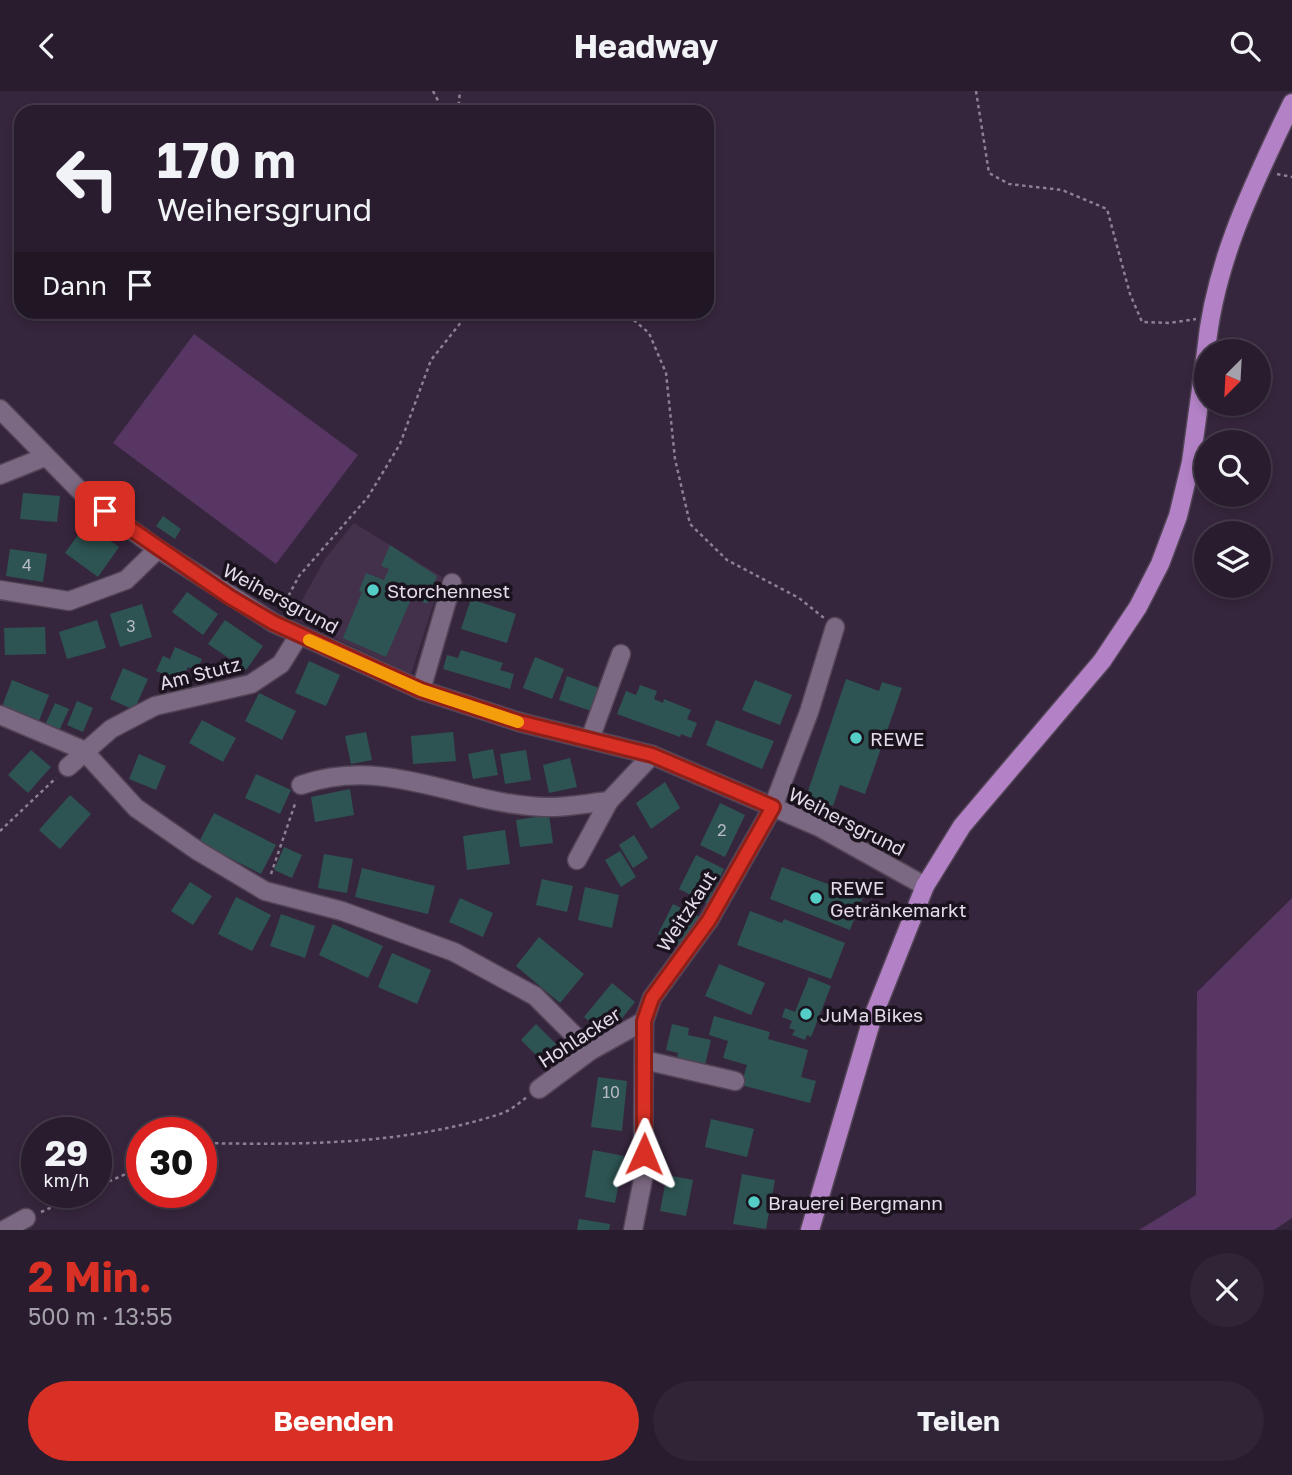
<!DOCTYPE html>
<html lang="de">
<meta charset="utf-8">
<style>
body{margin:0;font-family:"Golos Text",sans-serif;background:#302536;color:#f1f3f6;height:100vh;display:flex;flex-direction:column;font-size:26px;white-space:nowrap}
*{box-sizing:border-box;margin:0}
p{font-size:23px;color:#a5a1aa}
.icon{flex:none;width:38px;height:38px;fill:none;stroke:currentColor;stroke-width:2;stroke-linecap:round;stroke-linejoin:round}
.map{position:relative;height:1139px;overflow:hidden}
.side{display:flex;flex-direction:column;background:#281c2e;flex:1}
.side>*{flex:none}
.top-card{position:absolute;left:14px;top:14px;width:700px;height:214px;border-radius:21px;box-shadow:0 4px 10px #0003,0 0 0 2px #443a4a;background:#281c2e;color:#f1f3f6;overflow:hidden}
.needle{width:46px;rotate:204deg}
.fabs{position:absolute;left:1194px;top:248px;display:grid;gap:14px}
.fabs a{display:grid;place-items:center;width:77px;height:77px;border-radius:50%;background:#281c2e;box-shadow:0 4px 10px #0003,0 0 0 2px #443a4a;font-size:35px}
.speed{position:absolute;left:21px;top:1026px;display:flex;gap:14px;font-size:35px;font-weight:700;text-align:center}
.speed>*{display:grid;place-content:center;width:91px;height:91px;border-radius:50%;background:#281c2e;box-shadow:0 4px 10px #0003,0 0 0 2px #443a4a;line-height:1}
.speed small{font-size:18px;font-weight:400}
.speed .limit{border:10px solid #d22;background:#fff;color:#111}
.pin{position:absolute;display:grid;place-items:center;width:60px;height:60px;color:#fff;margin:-30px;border-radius:14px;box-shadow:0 4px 10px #0006}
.me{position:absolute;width:77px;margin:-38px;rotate:1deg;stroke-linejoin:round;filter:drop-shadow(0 0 5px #0008)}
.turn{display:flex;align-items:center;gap:24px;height:147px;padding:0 28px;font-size:32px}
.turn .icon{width:91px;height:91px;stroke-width:2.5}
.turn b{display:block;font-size:49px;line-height:60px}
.then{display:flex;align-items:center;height:66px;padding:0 28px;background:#0003;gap:14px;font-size:26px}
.round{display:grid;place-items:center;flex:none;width:74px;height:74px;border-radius:37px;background:#302536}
.head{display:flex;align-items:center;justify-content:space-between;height:119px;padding:0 28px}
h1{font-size:42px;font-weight:700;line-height:52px;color:#d93025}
.cta{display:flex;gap:14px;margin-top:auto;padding:14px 28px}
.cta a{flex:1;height:80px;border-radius:42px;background:#d93025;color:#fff;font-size:28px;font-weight:700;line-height:80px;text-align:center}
.cta a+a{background:#302536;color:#f1f3f6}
header{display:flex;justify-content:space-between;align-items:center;height:91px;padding:0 28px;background:#281c2e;font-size:32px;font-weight:700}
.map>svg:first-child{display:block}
.built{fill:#43304b}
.green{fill:#573663}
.building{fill:#2d5452}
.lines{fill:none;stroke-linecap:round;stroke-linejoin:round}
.minor-casing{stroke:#524456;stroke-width:21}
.major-casing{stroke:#524456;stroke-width:21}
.path{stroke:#8d8093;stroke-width:2.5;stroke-dasharray:3.5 3.5;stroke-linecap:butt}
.minor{stroke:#7b6882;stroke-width:18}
.major{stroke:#b382c6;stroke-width:18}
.route-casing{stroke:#8d1f18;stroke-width:18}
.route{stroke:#d93025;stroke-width:12}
.slow{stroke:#f59e0b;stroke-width:12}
.poi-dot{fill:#54cdc6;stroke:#1a131d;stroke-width:2.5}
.labels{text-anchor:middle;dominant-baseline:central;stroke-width:7;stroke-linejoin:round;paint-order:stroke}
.number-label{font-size:16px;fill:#b7b9c3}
.poi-label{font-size:19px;fill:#e5dbe9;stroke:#1a131d;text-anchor:start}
.street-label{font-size:19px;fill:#e5dbe9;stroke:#1a131d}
</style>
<header><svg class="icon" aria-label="back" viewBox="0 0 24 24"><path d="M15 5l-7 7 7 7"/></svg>Headway<svg class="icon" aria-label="search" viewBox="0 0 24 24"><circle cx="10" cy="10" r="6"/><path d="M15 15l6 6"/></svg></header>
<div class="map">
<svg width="1292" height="1139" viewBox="0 0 1292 1139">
<rect width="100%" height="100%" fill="#36263d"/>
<path class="built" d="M354,432L442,486L411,583L292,527L325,468Z"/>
<g class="green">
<path d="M194,243L358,364L276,473L113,352Z"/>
<path d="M1292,807V1127L1274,1139H1139L1196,1104L1197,901Z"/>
</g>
<g class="building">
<path d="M23,402L60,405L57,431L20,428Z"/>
<path d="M163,425L181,438L175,448L156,435Z"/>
<path d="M86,433L119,456L98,486L65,462Z"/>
<path d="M390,454L437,485L427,513L412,506L386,566L343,547L362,501L359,500L366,482L384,489L389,478L381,475Z"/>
<path d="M10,458L47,463L43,491L6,485Z"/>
<path d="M187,501L218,523L203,544L172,521Z"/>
<path d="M471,508L516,523L507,552L461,538Z"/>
<path d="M142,513L152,546L120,556L110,523Z"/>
<path d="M97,529L106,557L67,568L59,541Z"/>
<path d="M225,529L263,555L246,579L208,553Z"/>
<path d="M45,536L46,563L5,564L4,537Z"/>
<path d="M175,556L202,568L197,580L188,576L181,591L156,580L163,565L170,568Z"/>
<path d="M461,559L503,572L500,579L514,583L510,598L443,578L447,564L458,567Z"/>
<path d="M535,566L564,578L552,608L523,597Z"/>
<path d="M309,570L340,584L326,615L295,602Z"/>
<path d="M123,577L148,588L134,619L110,608Z"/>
<path d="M567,585L599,597L591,620L559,609Z"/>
<path d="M846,588L879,600L882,591L902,597L865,703L840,694L833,715L806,706Z"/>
<path d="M12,589L49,604L39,630L2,616Z"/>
<path d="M755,589L792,604L780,634L742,619Z"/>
<path d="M640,594L657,600L654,608L663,612L664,608L691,619L687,628L697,632L691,647L681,643L680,646L617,623L626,600L636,604Z"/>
<path d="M259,602L296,620L282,649L245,630Z"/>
<path d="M77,610L93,617L83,641L67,634Z"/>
<path d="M55,612L69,618L59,640L45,634Z"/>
<path d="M202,629L236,647L223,671L189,652Z"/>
<path d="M716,629L774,650L762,678L706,654Z"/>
<path d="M366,641L372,669L351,673L345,645Z"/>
<path d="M453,641L456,670L413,673L411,645Z"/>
<path d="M493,658L498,684L473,688L468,663Z"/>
<path d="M31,659L51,676L28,702L8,684Z"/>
<path d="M526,659L531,689L505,693L500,663Z"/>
<path d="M139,663L166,675L156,699L129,688Z"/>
<path d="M570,667L577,696L549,702L543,674Z"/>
<path d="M256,683L291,699L280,723L245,707Z"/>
<path d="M665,691L680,717L651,738L636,712Z"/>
<path d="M350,698L354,724L315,731L311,706Z"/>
<path d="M70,704L91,723L60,758L39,739Z"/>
<path d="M720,712L745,724L725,766L700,754Z"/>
<path d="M214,722L276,754L261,783L199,751Z"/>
<path d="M549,724L553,752L520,756L516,729Z"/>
<path d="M505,739L510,773L467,779L463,745Z"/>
<path d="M634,744L648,767L633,777L619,754Z"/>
<path d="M284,756L302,764L292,787L274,779Z"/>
<path d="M620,760L636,786L621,796L605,769Z"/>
<path d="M324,763L353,768L347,802L318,797Z"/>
<path d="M696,764L724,778L707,812L679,798Z"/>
<path d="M782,776L863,806L850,839L770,808Z"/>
<path d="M362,777L435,795L428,823L355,806Z"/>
<path d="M542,788L573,795L567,821L536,814Z"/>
<path d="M190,791L212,805L193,834L171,820Z"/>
<path d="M585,796L619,804L612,837L578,829Z"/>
<path d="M236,806L271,824L252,860L218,843Z"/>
<path d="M460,807L493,822L483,846L449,831Z"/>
<path d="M673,813L700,826L684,857L658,843Z"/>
<path d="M750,820L782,832L784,828L845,852L831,888L737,854Z"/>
<path d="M281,823L315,835L305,867L270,855Z"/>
<path d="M333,833L383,855L368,887L319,864Z"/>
<path d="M539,846L584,883L560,912L516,875Z"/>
<path d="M392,862L431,879L417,913L378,896Z"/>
<path d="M719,873L765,892L751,924L705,905Z"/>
<path d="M809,886L831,895L811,946L807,944L805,949L792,944L795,939L789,937L792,930L782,926L785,917L795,921Z"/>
<path d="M612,892L635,911L608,945L584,926Z"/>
<path d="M714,925L770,941L768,948L808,959L801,986L816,990L810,1012L741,994L747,974L723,967L728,950L709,944Z"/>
<path d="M536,933L557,954L541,969L521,949Z"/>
<path d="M672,933L689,937L688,944L711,949L705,974L677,968L678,962L666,959Z"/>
<path d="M598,986L627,990L622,1040L591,1036Z"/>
<path d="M711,1028L754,1038L747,1066L705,1056Z"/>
<path d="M593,1059L624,1065L615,1112L585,1106Z"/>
<path d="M742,1083L775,1089L766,1138L733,1133Z"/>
<path d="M667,1084L693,1089L686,1125L660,1120Z"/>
<path d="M579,1128L610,1133L609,1139H577Z"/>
</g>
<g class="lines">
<g class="minor-casing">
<g id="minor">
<path d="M0,318L87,407L158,458L274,532L421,599L519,631L652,664L819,736L925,795"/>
<path d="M0,384L45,366"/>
<path d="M0,499L69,510L126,489L158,458"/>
<path d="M421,599L452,492"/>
<path d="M0,624L83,659L136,717L198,760L265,800L342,820L454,861L535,905L590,960"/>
<path d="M590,648L621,563"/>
<path d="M68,676L111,638L155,615L251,593L281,573L299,544"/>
<path d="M301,694C389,664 458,713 544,716C565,717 588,712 609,710L652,664"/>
<path d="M577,769L609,710"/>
<path d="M644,969L735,990"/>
<path d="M539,998L590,960L644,930"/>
<path d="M4,1139L26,1127"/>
<path d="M633,1139L643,1088L644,930L652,907L709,829L773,716L809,621L835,536"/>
</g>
</g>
<g class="major-casing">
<g id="major">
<path d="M1206,261C1214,171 1254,92 1292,12"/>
<path d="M810,1139L872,928L925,795L962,735L1102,570L1138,516L1160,473L1178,425L1191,371L1206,261"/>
</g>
</g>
<g class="path">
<path d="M433,0L444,21"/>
<path d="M976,0L989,82L1009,93L1062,99L1107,118L1130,203L1142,231L1169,232L1196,228"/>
<path d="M458,21L460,0"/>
<path d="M1277,83L1292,86"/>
<path d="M623,220L649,242L666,282L675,368L690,433L727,469L799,507L824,527"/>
<path d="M282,517L299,485L368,406L400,353L431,269L470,220"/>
<path d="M0,740L56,687"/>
<path d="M271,783L296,710"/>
<path d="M201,1052C300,1054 405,1054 500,1023C510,1020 519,1012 527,1006"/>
<path d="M96,1096L142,1076"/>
<path d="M41,1121L86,1101"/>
</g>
<use href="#minor" class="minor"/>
<use href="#major" class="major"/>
</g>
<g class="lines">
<g class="route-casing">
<path id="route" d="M105,420L230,506L274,532L421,599L519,631L652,664L773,716L709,829L652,907L644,930V1063"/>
</g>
<use href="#route" class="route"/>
<path class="slow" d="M309,549L421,599L518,631"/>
</g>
<g class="poi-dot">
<circle cx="373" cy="499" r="7"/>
<circle cx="856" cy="647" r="7"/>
<circle cx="816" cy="807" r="7"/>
<circle cx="806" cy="923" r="7"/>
<circle cx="754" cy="1111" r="7"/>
</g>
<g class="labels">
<g class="number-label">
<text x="27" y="474">4</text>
<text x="131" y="535">3</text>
<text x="722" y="739">2</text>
<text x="611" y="1001">10</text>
</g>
<g class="poi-label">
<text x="387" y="499">Storchennest</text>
<text x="870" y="647">REWE</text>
<text x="830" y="796">REWE<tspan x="830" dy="22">Getränkemarkt</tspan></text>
<text x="820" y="923">JuMa Bikes</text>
<text x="768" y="1111">Brauerei Bergmann</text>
</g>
<g class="street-label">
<text transform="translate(281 507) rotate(28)">Weihersgrund</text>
<text transform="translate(200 582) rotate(-14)">Am Stutz</text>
<text transform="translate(847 730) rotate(27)">Weihersgrund</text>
<text transform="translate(686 820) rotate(-57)">Weitzkaut</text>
<text transform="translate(579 946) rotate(-33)">Hohlacker</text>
</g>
</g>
</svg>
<div class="fabs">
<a><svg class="needle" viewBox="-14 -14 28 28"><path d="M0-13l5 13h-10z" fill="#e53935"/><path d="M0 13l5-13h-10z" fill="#a5a1aa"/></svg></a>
<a><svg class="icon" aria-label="search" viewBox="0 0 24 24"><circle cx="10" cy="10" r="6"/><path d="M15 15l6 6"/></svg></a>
<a><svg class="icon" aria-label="layers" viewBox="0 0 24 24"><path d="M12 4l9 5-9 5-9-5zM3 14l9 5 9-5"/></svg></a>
</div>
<div class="speed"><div>29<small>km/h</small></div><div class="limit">30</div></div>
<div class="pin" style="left:105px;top:420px;background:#d93025"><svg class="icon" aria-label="arrive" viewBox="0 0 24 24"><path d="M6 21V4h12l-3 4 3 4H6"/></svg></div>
<svg class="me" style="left:644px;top:1063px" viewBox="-20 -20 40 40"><path d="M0-17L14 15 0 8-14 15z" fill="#d93025" stroke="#fff" stroke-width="4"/></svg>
<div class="top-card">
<div class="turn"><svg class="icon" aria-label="left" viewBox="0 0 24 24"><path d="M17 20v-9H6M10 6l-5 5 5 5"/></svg><div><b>170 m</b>Weihersgrund</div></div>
<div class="then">Dann<svg class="icon" aria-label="arrive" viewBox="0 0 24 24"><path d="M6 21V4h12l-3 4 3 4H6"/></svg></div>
</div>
</div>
<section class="side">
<div class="head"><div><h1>2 Min.</h1><p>500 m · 13:55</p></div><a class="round"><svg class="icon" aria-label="close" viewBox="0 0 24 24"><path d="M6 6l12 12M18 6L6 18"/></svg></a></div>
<div class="cta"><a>Beenden</a><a>Teilen</a></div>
</section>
